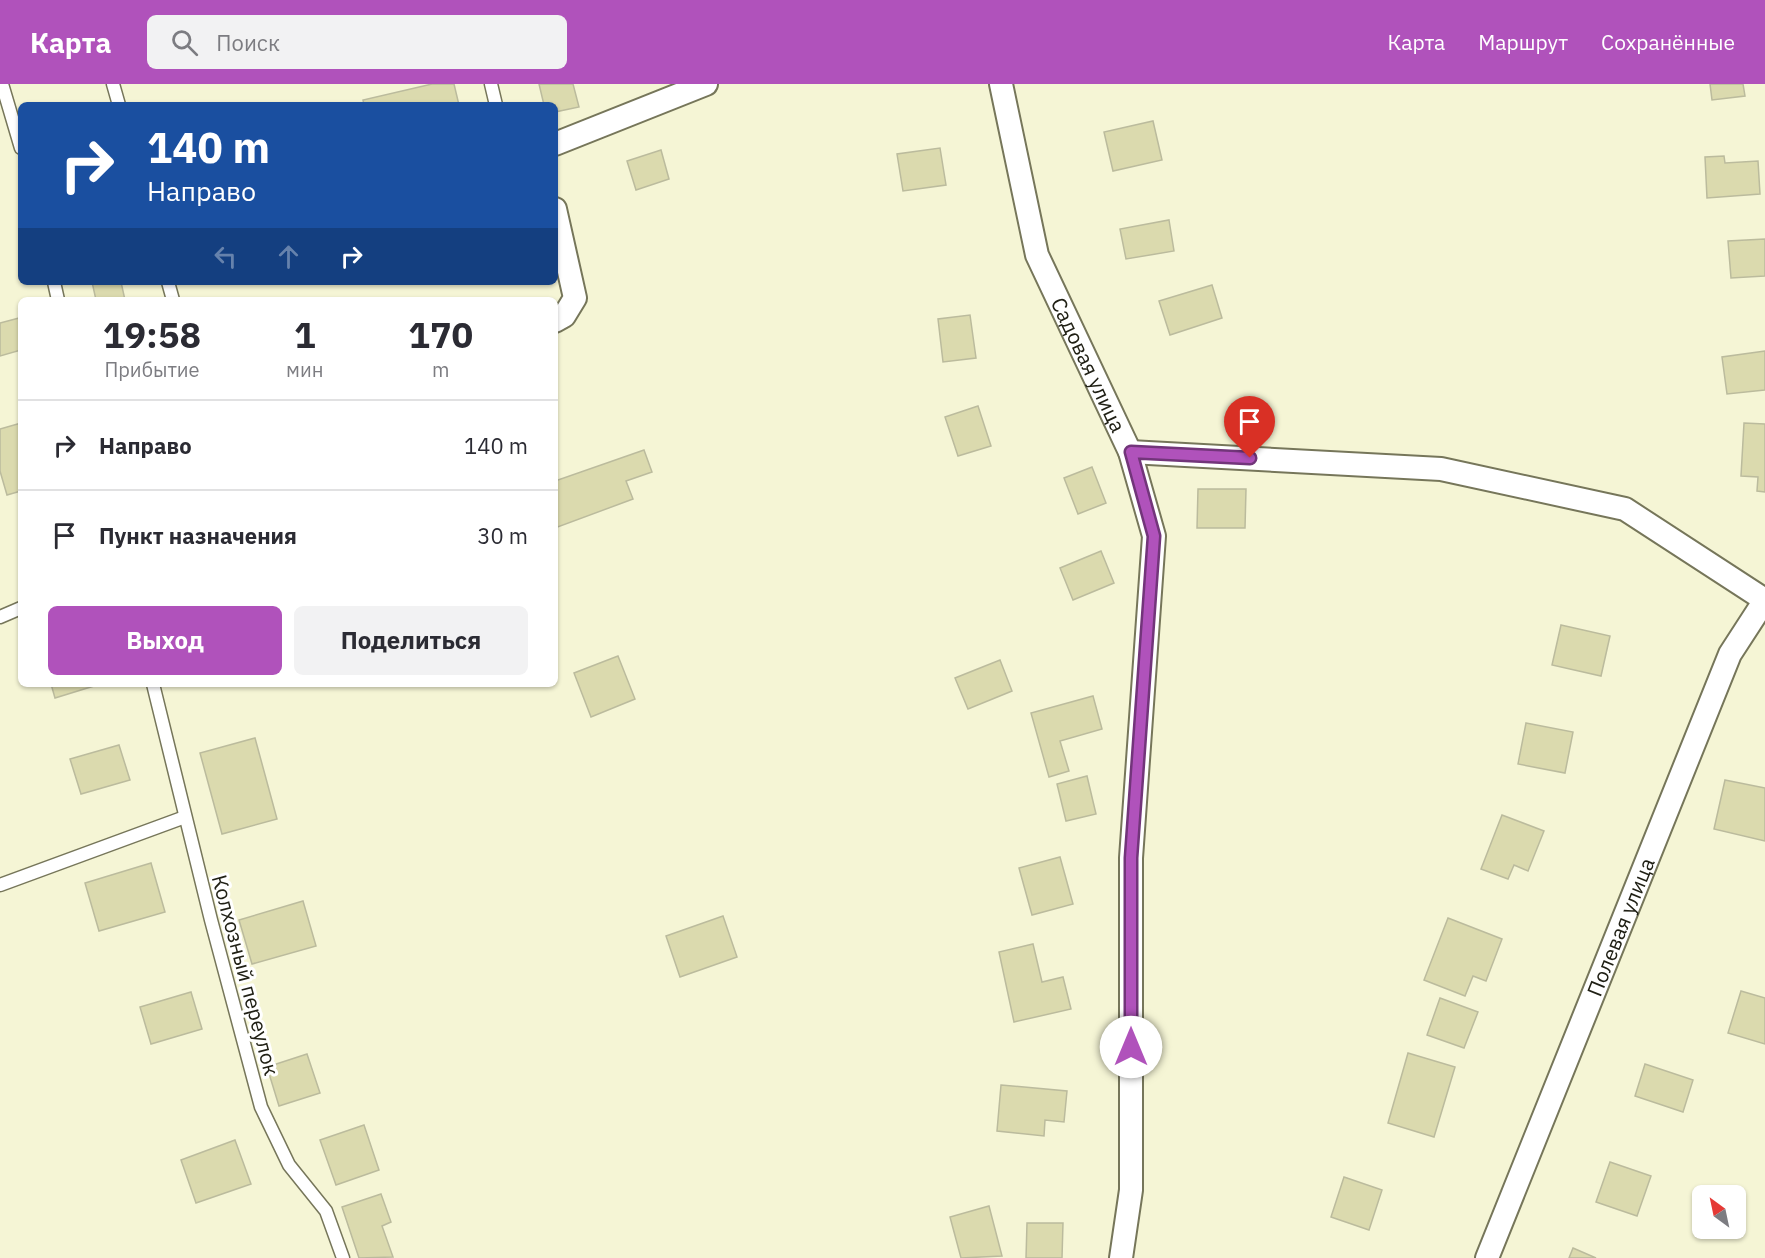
<!DOCTYPE html>
<html lang="ru">
<meta charset="utf-8">
<style>
body{margin:0;font-family:"IBM Plex Sans",sans-serif;background:#f2f2f3;color:#2b2b33;height:100vh;display:flex;flex-direction:column;font-size:22px;white-space:nowrap}
*{box-sizing:border-box;margin:0}
p{font-size:20px;color:#7c7c81}
.icon{flex:none;width:33px;height:33px;fill:none;stroke:currentColor;stroke-width:2;stroke-linecap:round;stroke-linejoin:round}
.map{position:relative;flex:1;overflow:hidden}
.panel{position:absolute;left:18px;top:213px;width:540px;height:390px;display:flex;flex-direction:column;background:#fff;border-radius:9px;box-shadow:0 2px 4px #0004}
.panel>*{flex:none}
.top-card{position:absolute;left:18px;top:18px;width:540px;height:183px;border-radius:9px;box-shadow:0 2px 4px #0004;background:#1a4fa0;color:#fff;overflow:hidden}
.needle{width:39px;rotate:327deg}
.fabs{position:absolute;left:1692px;top:1101px;display:grid;gap:12px}
.fabs a{display:grid;place-items:center;width:54px;height:54px;border-radius:9px;background:#fff;box-shadow:0 2px 4px #0004;font-size:30px}
.pin{position:absolute;display:grid;place-items:center;width:51px;height:51px;color:#fff;margin:-62px -26px;border-radius:50% 50% 50% 0;rotate:-45deg;box-shadow:0 0 6px #0007}
.pin .icon{rotate:45deg}
.me{position:absolute;width:66px;margin:-33px;rotate:0deg;stroke-linejoin:round;filter:drop-shadow(0 0 4px #0008)}
.turn{display:flex;align-items:center;gap:21px;height:126px;padding:0 30px;font-size:27px}
.turn .icon{width:78px;height:78px;stroke-width:2.5}
.turn b{display:block;font-size:42px;line-height:51px}
.lanes{display:flex;align-items:center;height:57px;padding:0 30px;background:#0003;justify-content:center;gap:30px;direction:ltr}
.lanes .off{opacity:.35}
.eta{display:flex;justify-content:space-evenly;align-items:center;height:102px;text-align:center}
.eta b{font-size:36px;font-weight:800;line-height:42px}
.cta{display:flex;gap:12px;margin-top:auto;padding:12px 30px}
.cta a{flex:1;height:69px;border-radius:9px;background:#b052bb;color:#fff;font-size:24px;font-weight:800;line-height:69px;text-align:center}
.cta a+a{background:#f2f2f3;color:#2b2b33}
ul{padding:0;list-style:none}
li{display:flex;align-items:center;gap:18px;height:90px;padding:0 30px;border-top:2px solid #e1e1e2}
li div{flex:1}
li b{display:block;font-size:22px}
li em{font-style:normal}
header{display:flex;align-items:center;gap:36px;box-sizing:border-box;height:84px;padding:0 30px;background:#b052bb;color:#fff}
header strong{font-size:28px}
nav{display:flex;gap:33px;margin-inline-start:auto;font-size:21px}
.search{width:420px;height:54px;background:#f2f2f3;display:flex;align-items:center;gap:15px;box-sizing:border-box;padding:0 21px;border-radius:9px;color:#7c7c81;font-size:22px}
.map>svg:first-child{display:block}
.building{fill:#dbdaae;stroke:#bbbb9d;stroke-width:1.5}
.lines{fill:none;stroke-linecap:round;stroke-linejoin:round}
.service-casing{stroke:#76765a;stroke-width:15}
.minor-casing{stroke:#76765a;stroke-width:26}
.service{stroke:#fff;stroke-width:12}
.minor{stroke:#fff;stroke-width:22}
.route-casing{stroke:#72357a;stroke-width:15}
.route{stroke:#b052bb;stroke-width:10}
.labels{text-anchor:middle;dominant-baseline:central;stroke-width:6;stroke-linejoin:round;paint-order:stroke}
.street-label{font-size:21px;fill:#202015;stroke:#fff}
</style>
<header>
<strong>Карта</strong>
<div class="search"><svg class="icon" aria-label="search" viewBox="0 0 24 24"><circle cx="10" cy="10" r="6"/><path d="M15 15l6 6"/></svg>Поиск</div>
<nav><a>Карта</a><a>Маршрут</a><a>Сохранённые</a></nav>
</header>
<div class="map">
<svg width="1765" height="1174" viewBox="0 0 1765 1174">
<rect width="100%" height="100%" fill="#f5f5d5"/>
<g class="building">
<path d="M432,0H454L459,21H364L363,16Z"/>
<path d="M539,0H573L579,23L555,28V21H544Z"/>
<path d="M1710,0H1743L1745,12L1712,16Z"/>
<path d="M1153,37L1162,76L1113,87L1104,48Z"/>
<path d="M940,64L946,101L903,107L897,70Z"/>
<path d="M661,66L669,95L636,106L627,77Z"/>
<path d="M1724,72L1725,79L1758,77L1760,110L1707,114L1705,73Z"/>
<path d="M1169,136L1174,167L1126,175L1120,145Z"/>
<path d="M1765,155V192L1731,194L1728,157Z"/>
<path d="M92,198H121L125,216H96Z"/>
<path d="M1212,201L1222,234L1170,251L1159,217Z"/>
<path d="M970,231L976,274L943,278L938,235Z"/>
<path d="M19,234L21,266L0,272V239Z"/>
<path d="M1765,267V306L1727,310L1722,273Z"/>
<path d="M978,322L991,362L958,372L945,333Z"/>
<path d="M21,339V407L7,411L0,387V345Z"/>
<path d="M1744,339L1765,340V408L1757,407L1758,393L1741,392Z"/>
<path d="M644,366L652,388L626,397L633,415L555,444V397Z"/>
<path d="M1092,383L1106,419L1078,430L1064,394Z"/>
<path d="M1198,405H1246L1245,444H1197Z"/>
<path d="M1101,467L1114,499L1073,516L1060,484Z"/>
<path d="M1561,541L1610,552L1601,592L1552,581Z"/>
<path d="M618,572L635,615L591,633L574,589Z"/>
<path d="M1000,576L1012,607L968,625L955,594Z"/>
<path d="M51,600H93L94,602L55,614Z"/>
<path d="M1093,612L1102,645L1060,657L1069,687L1049,693L1031,629Z"/>
<path d="M1526,639L1573,648L1565,689L1518,680Z"/>
<path d="M255,654L277,735L222,750L200,669Z"/>
<path d="M119,661L130,696L81,710L70,675Z"/>
<path d="M1087,692L1096,730L1066,737L1057,700Z"/>
<path d="M1725,696L1765,704V757L1714,745Z"/>
<path d="M1502,731L1544,747L1528,787L1514,781L1508,795L1481,785Z"/>
<path d="M1060,773L1073,820L1032,831L1019,784Z"/>
<path d="M151,779L165,828L99,847L85,799Z"/>
<path d="M303,817L316,862L252,880L239,836Z"/>
<path d="M723,832L737,873L680,893L666,852Z"/>
<path d="M1448,834L1502,855L1486,897L1473,892L1465,912L1424,896Z"/>
<path d="M1033,860L1042,898L1063,893L1071,925L1014,938L999,868Z"/>
<path d="M1741,907L1765,914V960L1728,949Z"/>
<path d="M191,908L202,945L151,960L140,923Z"/>
<path d="M1440,914L1478,928L1464,964L1427,951Z"/>
<path d="M1408,969L1455,983L1434,1053L1388,1039Z"/>
<path d="M307,970L320,1009L279,1022L267,983Z"/>
<path d="M1645,980L1693,996L1683,1028L1635,1012Z"/>
<path d="M1001,1001L1067,1007L1064,1038L1045,1036L1044,1052L997,1047Z"/>
<path d="M364,1041L379,1086L336,1101L320,1056Z"/>
<path d="M235,1056L251,1100L196,1119L181,1076Z"/>
<path d="M1610,1078L1651,1092L1637,1132L1596,1118Z"/>
<path d="M1344,1093L1382,1106L1369,1146L1331,1133Z"/>
<path d="M381,1110L391,1138L382,1142L393,1173L359,1174L342,1123Z"/>
<path d="M989,1122L1002,1172L961,1174L950,1133Z"/>
<path d="M1027,1139H1063L1062,1174H1026Z"/>
<path d="M1573,1164L1596,1174H1569Z"/>
</g>
<g class="lines">
<g class="service-casing">
<g id="service">
<path d="M2,0L21,64"/>
<path d="M113,0L119,21"/>
<path d="M491,0L496,21"/>
<path d="M54,198L58,216"/>
<path d="M168,198L173,216"/>
<path d="M0,533L21,524"/>
<path d="M153,600L211,836L261,1023L289,1081L326,1127L343,1174"/>
<path d="M0,801L185,733"/>
</g>
</g>
<g class="minor-casing">
<g id="minor">
<path id="s1" d="M1001,0L1037,171L1130,368L1154,452L1131,774V1106L1121,1174"/>
<path d="M555,60L706,0"/>
<path d="M555,125L575,214L564,232L555,237"/>
<path d="M1130,368L1441,385L1625,425L1765,516"/>
<path id="s2" d="M1487,1174L1730,570L1765,516"/>
</g>
</g>
<use href="#service" class="service"/>
<use href="#minor" class="minor"/>
</g>
<g class="lines">
<g class="route-casing">
<path id="route" d="M1131,963V774L1154,452L1131,368L1250,374"/>
</g>
<use href="#route" class="route"/>
</g>
<g class="labels">
<g class="street-label">
<text stroke="none"><textPath href="#s1" startOffset="296">Садовая улица</textPath></text>
<text stroke="none"><textPath href="#s2" startOffset="357">Полевая улица</textPath></text>
<text transform="translate(246 891) rotate(75)">Колхозный переулок</text>
</g>
</g>
</svg>
<div class="fabs">
<a><svg class="needle" viewBox="-14 -14 28 28"><path d="M0-13l5 13h-10z" fill="#e53935"/><path d="M0 13l5-13h-10z" fill="#7c7c81"/></svg></a>
</div>
<div class="pin" style="left:1250px;top:374px;background:#d93025"><svg class="icon" aria-label="arrive" viewBox="0 0 24 24"><path d="M6 21V4h12l-3 4 3 4H6"/></svg></div>
<svg class="me" style="left:1131px;top:963px" viewBox="-20 -20 40 40"><circle r="19" fill="#fff"/><path d="M0-13L10 11 0 6-10 11z" fill="#b052bb"/></svg>
<div class="top-card">
<div class="turn"><svg class="icon" aria-label="right" viewBox="0 0 24 24"><path d="M7 20v-9h11M14 6l5 5-5 5"/></svg><div><b>140 m</b>Направо</div></div>
<div class="lanes"><svg class="icon off" aria-label="left" viewBox="0 0 24 24"><path d="M17 20v-9H6M10 6l-5 5 5 5"/></svg><svg class="icon off" aria-label="ahead" viewBox="0 0 24 24"><path d="M12 20V5M6 11l6-6 6 6"/></svg><svg class="icon" aria-label="right" viewBox="0 0 24 24"><path d="M7 20v-9h11M14 6l5 5-5 5"/></svg></div>
</div>
<section class="panel">
<div class="eta">
<div><b>19:58</b><p>Прибытие</p></div>
<div><b>1</b><p>мин</p></div>
<div><b>170</b><p>m</p></div>
</div>
<ul>
<li><svg class="icon" aria-label="right" viewBox="0 0 24 24"><path d="M7 20v-9h11M14 6l5 5-5 5"/></svg><div><b>Направо</b></div><em>140 m</em></li>
<li><svg class="icon" aria-label="arrive" viewBox="0 0 24 24"><path d="M6 21V4h12l-3 4 3 4H6"/></svg><div><b>Пункт назначения</b></div><em>30 m</em></li>
</ul>
<div class="cta"><a>Выход</a><a>Поделиться</a></div>
</section>
</div>
